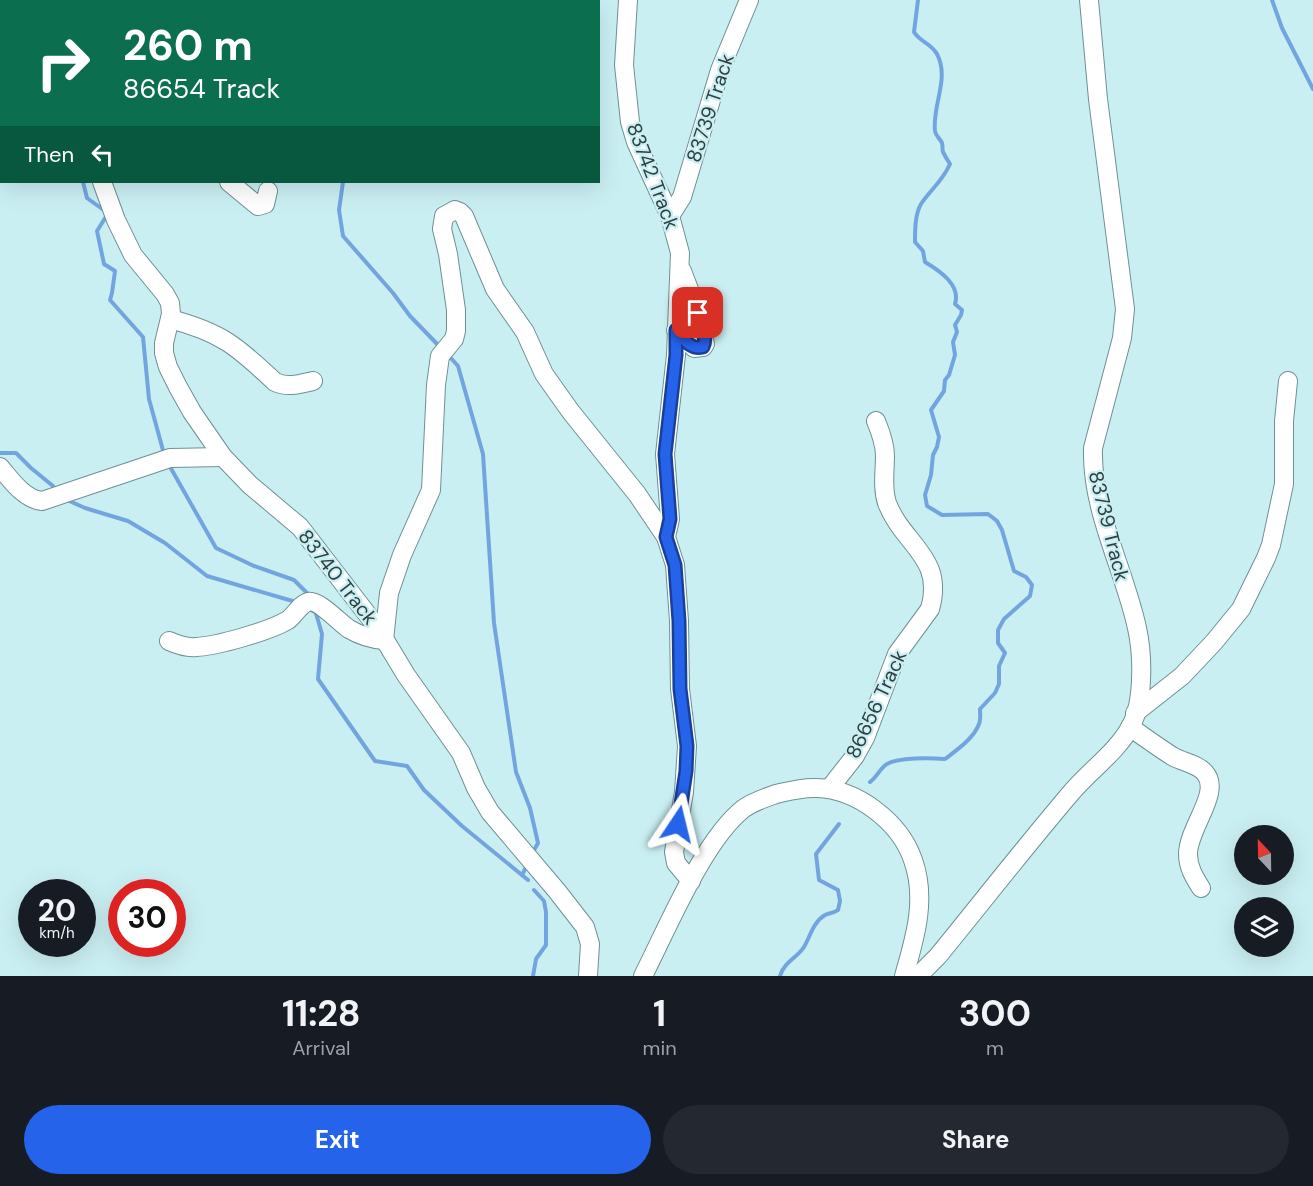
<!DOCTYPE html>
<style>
body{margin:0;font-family:"DM Sans",sans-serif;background:#242831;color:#f1f3f6;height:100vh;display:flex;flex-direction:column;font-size:22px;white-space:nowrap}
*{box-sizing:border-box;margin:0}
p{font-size:20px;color:#9ea1a6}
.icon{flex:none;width:33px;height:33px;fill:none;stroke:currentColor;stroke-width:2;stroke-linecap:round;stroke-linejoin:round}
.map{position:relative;height:976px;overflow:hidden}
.side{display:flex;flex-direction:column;background:#171b24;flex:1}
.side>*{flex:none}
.top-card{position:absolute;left:0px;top:0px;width:600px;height:183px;box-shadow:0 6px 24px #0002;background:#0b6e4f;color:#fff;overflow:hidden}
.needle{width:39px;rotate:338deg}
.fabs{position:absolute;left:1234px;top:825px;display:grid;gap:12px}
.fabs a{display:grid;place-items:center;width:60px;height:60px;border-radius:50%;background:#171b24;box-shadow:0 6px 24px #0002;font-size:30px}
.speed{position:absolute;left:18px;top:879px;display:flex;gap:12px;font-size:30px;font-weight:700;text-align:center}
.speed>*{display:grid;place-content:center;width:78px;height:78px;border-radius:50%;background:#171b24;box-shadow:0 6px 24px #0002;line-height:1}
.speed small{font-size:15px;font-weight:400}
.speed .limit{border:9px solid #d22;background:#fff;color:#111}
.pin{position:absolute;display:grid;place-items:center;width:51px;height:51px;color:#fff;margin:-26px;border-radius:12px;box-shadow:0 3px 9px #0006}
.me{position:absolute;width:66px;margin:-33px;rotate:10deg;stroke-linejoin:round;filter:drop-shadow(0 0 4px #0008)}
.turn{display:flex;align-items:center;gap:21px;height:126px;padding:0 24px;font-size:27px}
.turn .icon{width:78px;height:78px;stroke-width:2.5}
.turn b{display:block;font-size:42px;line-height:51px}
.then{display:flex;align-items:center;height:57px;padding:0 24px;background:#0003;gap:12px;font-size:22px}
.eta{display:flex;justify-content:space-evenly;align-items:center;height:102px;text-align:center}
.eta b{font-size:36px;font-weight:700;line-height:42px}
.cta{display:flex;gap:12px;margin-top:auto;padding:12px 24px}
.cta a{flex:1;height:69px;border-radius:36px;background:#2563eb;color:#fff;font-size:24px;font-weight:700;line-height:69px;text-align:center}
.cta a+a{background:#242831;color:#f1f3f6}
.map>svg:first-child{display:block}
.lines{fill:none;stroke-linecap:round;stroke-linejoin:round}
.stream{stroke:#72a5e0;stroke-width:4}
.minor-casing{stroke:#6e9093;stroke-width:20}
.minor{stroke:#fff;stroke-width:18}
.route-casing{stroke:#184099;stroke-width:15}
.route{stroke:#2563eb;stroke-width:10}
.labels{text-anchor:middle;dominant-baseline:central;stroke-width:4.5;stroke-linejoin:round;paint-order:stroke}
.street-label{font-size:20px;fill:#303f40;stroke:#caeff3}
</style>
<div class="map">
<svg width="1313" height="976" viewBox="0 0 1313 976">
<rect width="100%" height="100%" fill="#caeff3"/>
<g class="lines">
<g class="stream">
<path d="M46,0V2"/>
<path d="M1272,0L1282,28L1313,89"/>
<path d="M363,2L364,0"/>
<path d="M83,182L87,198L105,211L107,215L97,231L104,264L115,271L112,293L110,300L143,337L149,399L164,454"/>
<path d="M343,182L339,210L343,236L393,293L410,316L440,347"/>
<path d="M448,355L458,366L483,454L494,623L516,772L530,808L538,843L533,852"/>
<path d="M0,453H16L31,468L53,486"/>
<path d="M169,465L216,548L254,566L294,580L310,596"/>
<path d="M65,499L85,508L128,521L165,543L207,576L296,602"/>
<path d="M315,610L322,634L318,679L375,761L407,766L424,790L462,826L528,880"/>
<path d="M870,782C877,777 881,767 887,764C899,757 931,758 945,759C957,750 974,738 979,724C981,720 980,713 980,709L995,693L999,684V666L1005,653L998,643V630L1004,619L1030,596L1032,585L1026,577L1014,571L1002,530L997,521L988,514L942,515L927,506L925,495L931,475L933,455L937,447L939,437L931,410L944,391L945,380L949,375L955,355L953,342L957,332L955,325L961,315L962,310L955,304C961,285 940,271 925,262L923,251L915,242C915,230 915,214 921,204C931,189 942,182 950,164C948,161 945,156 943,152C942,149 943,146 942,143C940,138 936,137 935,131C932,105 950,79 937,54C931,43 920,42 914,32L918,0"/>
<path d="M522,875L527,865"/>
<path d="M533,976L536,959L546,945V912L544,901L534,890"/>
<path d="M780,976C784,962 797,958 804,947C810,937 813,922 825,915C829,913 834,913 838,910L840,901L838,890L819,880L816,854L839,824"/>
</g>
<g class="minor-casing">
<g id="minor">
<path d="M190,0L193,2"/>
<path d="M628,0L624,65L630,122L636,142L670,216L680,253L676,355L665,454L670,519L666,537L675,565L679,621L680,689L687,746L684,792L674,852L676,863L691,881"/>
<path d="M84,2V0"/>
<path d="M107,2L110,0"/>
<path d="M0,69H2"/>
<path d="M102,182L116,220L133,255L165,294L170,303L171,314L164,343V353L168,367L178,387L192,412L223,457L250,485L300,527L377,627L406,675L461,753L476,788L490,812L557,891L585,927L590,944L588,976"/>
<path d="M229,182L258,206L265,204L268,191"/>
<path d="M670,216L682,197L720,70L749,0"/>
<path d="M170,319C221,332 238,347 275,382C288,388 300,384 313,381"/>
<path d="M676,330L694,348L703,347L705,344L698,313L682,271"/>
<path d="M0,467C11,480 24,499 42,501L170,458L223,457"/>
<path d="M169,641C178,645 186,648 196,647C217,646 270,631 288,620C295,615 300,604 308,602C318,599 340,623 349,629C361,636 371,639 384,640L389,593L402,555L431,490L436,385L440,356L454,339L456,331V310L448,254L442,229L444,216L455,210L460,212L464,216L495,289L525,332L544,374L571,412L637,494L666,537"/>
<path d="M1135,713L1182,676L1214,642L1241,609L1266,558L1271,545L1284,484V421L1288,381"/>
<path d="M1130,727C1144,737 1158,747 1172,756C1182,762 1198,764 1205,773C1222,792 1188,828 1188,854C1188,867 1194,877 1201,888"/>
<path d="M829,789L855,756L865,738L897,654L930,609C945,557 903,545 887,503C882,488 885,471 885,456C885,444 881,433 876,421"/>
<path d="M643,976C667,929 703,841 743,809C752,802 765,798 776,794C789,791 803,787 817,788C857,789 900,822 913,860C927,899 915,938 904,976"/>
<path d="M918,976L938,956C982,902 1025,847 1070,794C1089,771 1117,752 1131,726C1144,701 1143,655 1137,628C1124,568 1091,510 1093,448L1122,338L1125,309L1098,99L1089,0"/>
</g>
</g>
<use href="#minor" class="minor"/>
</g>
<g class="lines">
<g class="route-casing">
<path id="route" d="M678,824L686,771L687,746L680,689L679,621L675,565L666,537L670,519L665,454L676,355V330C684,339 690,350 703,347C708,337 701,324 698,313"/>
</g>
<use href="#route" class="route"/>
</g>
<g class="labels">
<g class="street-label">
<text transform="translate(710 108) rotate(-72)">83739 Track</text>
<text transform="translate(653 176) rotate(69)">83742 Track</text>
<text transform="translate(1109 526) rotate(76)">83739 Track</text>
<text transform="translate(338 577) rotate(52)">83740 Track</text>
<text transform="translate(876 704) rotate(-65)">86656 Track</text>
</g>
</g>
</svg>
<div class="fabs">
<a><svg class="needle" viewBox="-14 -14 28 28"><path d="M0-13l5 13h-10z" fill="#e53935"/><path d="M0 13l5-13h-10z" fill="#9ea1a6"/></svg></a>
<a><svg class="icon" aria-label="layers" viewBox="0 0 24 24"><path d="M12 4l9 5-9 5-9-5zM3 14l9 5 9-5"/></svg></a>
</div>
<div class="speed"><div>20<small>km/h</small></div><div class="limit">30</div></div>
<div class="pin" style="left:698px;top:313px;background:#d93025"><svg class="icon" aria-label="arrive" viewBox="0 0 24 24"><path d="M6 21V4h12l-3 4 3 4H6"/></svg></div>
<svg class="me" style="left:678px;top:824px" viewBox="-20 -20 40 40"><path d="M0-17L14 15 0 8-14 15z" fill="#2563eb" stroke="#fff" stroke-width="4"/></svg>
<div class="top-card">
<div class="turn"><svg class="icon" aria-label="right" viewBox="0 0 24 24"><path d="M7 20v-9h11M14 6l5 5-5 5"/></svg><div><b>260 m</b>86654 Track</div></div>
<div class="then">Then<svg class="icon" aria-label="left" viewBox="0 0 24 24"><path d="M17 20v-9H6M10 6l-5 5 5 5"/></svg></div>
</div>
</div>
<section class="side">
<div class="eta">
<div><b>11:28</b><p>Arrival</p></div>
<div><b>1</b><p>min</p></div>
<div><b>300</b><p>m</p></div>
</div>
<div class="cta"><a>Exit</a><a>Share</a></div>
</section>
